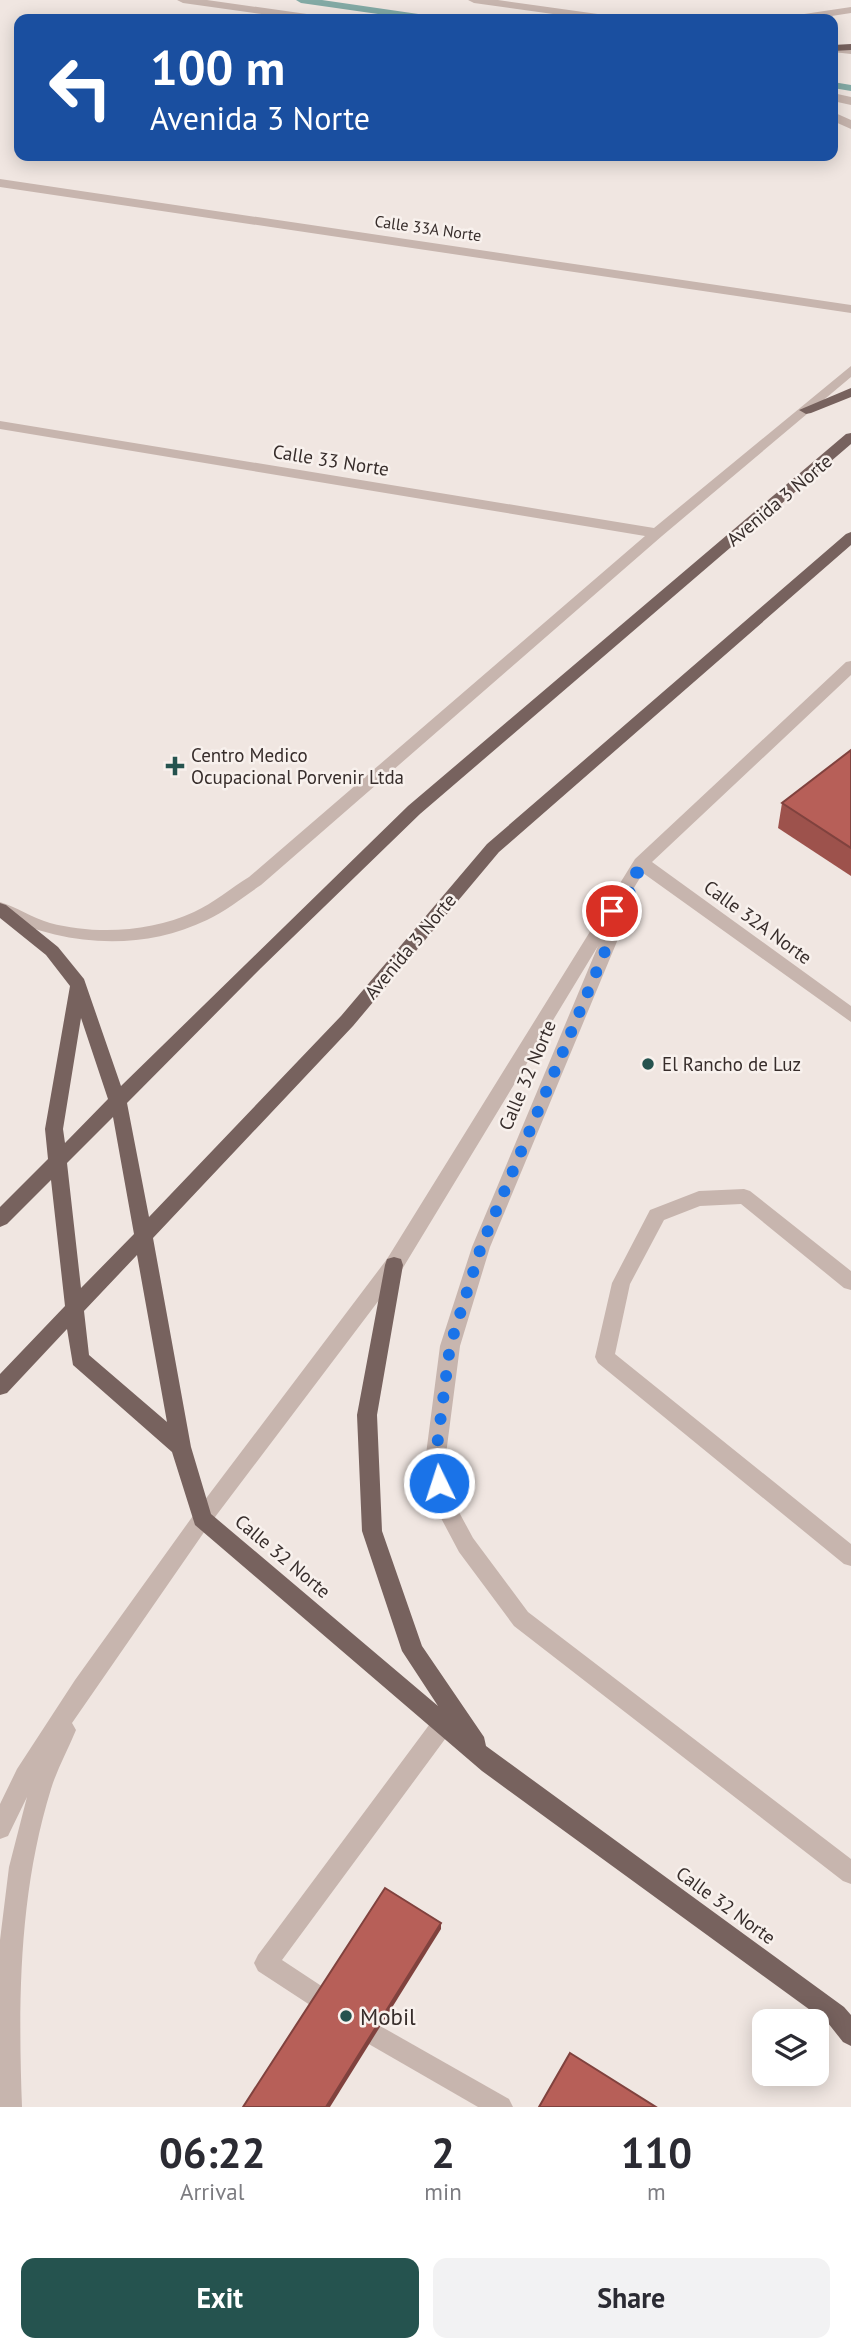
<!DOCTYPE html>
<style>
body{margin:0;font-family:"PT Sans",sans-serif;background:#f2f2f3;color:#2b2b33;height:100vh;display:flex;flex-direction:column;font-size:26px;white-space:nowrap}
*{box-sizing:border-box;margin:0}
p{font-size:23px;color:#7c7c81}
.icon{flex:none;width:38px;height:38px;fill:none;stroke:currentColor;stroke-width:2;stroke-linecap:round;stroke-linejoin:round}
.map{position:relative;height:2107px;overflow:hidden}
.sheet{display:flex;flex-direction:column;background:#fff;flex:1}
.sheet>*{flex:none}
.hud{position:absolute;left:14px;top:14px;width:824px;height:147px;border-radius:14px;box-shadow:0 4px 18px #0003;background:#1a4fa0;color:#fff;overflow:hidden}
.fabs{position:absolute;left:752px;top:2009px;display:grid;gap:14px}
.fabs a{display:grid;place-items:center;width:77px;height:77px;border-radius:14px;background:#fff;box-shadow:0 4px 18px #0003;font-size:35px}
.pin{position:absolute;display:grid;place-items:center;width:60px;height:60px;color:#fff;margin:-30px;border:4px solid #fff;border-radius:50%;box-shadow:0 2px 7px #0007}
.me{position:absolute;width:77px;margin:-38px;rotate:356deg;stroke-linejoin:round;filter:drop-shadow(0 0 5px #0008)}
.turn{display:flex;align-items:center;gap:24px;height:147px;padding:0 21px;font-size:32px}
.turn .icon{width:91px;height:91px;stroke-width:2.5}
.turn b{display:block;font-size:49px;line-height:60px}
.eta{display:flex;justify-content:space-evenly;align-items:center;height:119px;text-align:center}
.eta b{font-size:42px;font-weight:700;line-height:49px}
.primary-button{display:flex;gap:14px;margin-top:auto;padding:14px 21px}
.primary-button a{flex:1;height:80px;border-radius:14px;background:#25534f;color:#fff;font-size:28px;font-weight:700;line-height:80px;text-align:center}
.primary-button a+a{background:#f2f2f3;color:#2b2b33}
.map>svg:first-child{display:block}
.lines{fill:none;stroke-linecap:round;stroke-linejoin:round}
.stream{fill:#83aaa5;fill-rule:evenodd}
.minor{fill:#c7b5ae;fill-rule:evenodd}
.major{fill:#77625e;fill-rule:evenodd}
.wall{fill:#9d524c}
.shaded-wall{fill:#80423e}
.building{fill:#b75f58;stroke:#80423e;stroke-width:2}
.route{stroke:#1a73e8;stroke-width:12;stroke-dasharray:0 21.6}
.poi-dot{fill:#25534f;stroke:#f8f1ed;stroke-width:2.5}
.labels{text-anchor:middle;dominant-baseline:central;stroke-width:5;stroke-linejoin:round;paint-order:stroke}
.far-street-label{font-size:16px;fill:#372d2b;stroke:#f8f1ed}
.street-label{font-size:19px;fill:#372d2b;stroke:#f8f1ed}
.poi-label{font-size:19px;fill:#372d2b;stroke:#f8f1ed;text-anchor:start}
.near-poi-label{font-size:23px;fill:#372d2b;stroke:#f8f1ed;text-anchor:start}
</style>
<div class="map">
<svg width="851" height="2107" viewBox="0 0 851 2107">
<rect width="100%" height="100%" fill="#f0e6e1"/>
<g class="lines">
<g class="stream">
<path d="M296,0H322L432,16L437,19H413L301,3Z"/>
<path d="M833,82L851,85V91L833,88Z"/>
</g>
<g class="minor">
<path d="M177,0H207L321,16L327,19H298L183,3Z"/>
<path d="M468,0H498L612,16L618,19H589L474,3Z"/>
<path d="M851,7V13L812,19H785L791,16Z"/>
<path d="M833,46L851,48V54L833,52Z"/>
<path d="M833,93L851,97V105L833,101Z"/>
<path d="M833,112L851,120V129L833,121Z"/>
<path d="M0,179L851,305V313L0,187Z"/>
<path d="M851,366V377L662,536L261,885C243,897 226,911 207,920C140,952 65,946 0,915V902C17,907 32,918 50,923C96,935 151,932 194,912C214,903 231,888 249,877L645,536L0,429V421L654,528Z"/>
<path d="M851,661V675L652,862L851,1006V1022L643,873L621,909L628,915L490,1247L460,1346L445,1462L453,1501L473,1538L528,1612L851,1859V1884L843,1881L514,1626L459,1552L433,1503L425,1462L440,1346L472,1247L598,946L401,1271L209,1525L72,1723L76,1730C68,1750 57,1769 51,1789C19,1893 18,2000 22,2107H0V1940L9,1867L27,1797L8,1836L0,1839V1804L17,1769L75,1680L195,1513L387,1259L635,859L846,662Z"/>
<path d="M744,1189L750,1191L851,1271V1290L844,1288L741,1204L700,1206L664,1220L630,1284L615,1354L851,1544V1566L844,1564L598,1363L595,1357L612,1283L650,1210L699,1191Z"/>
<path d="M443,1714L451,1717L454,1724L451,1731L282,1960L326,1989L330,1997L326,2005L318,2009L310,2005L258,1971L254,1963L258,1955L435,1717Z"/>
<path d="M375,2023L509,2099L513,2107H478L367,2043L363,2035L367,2027Z"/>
</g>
<g class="major">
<path d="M851,44V50L833,51V45Z"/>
<path d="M851,388V397L811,413L806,414L799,410Z"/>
<path d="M851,433V444L420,814L261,968L127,1103L149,1217L341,1016L487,844L846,534L851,532V545L499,852L353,1026L153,1238L191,1447L211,1514L438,1706L402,1651L362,1531L357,1415L385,1265L387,1259L394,1257L401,1259L403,1265L377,1415L382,1531L422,1646L484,1737L486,1746L844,2007L851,2015V2046L843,2042L828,2023L482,1771L195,1525L172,1452L73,1365L67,1329L7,1393L0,1395V1374L65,1306L51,1180L7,1224L0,1227V1207L48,1159L45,1129L70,986L46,955L0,918V903L6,905L58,947L84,979L121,1086L408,806L846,434ZM81,1018L108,1099L65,1143L63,1129ZM113,1117L134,1234L81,1288L67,1163ZM137,1255L167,1422L89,1355L84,1311Z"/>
</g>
</g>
<path class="wall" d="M851,750V876L778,828L782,803Z"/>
<path class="shaded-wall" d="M441,1923V1929L330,2107H326Z"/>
<g class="building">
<path d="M851,750V848L782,803Z"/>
<path d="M385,1888L441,1923L326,2107H243Z"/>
<path d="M570,2053L656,2107H539Z"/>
</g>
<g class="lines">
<path class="route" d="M439,1483L435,1462L450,1346L481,1247L642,863L612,911"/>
</g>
<g class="poi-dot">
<path d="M171.5 755.5h7v7h7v7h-7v7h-7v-7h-7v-7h7z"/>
<circle cx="648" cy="1064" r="7"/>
<circle cx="346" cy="2016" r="7"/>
</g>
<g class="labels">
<g class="far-street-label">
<text transform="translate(428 228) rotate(8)">Calle 33A Norte</text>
</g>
<g class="street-label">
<text transform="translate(331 460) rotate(9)">Calle 33 Norte</text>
<text transform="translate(779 500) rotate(-40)">Avenida 3 Norte</text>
<text transform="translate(758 922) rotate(36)">Calle 32A Norte</text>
<text transform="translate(410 946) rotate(-50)">Avenida 3 Norte</text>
<text transform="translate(527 1075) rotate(-67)">Calle 32 Norte</text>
<text transform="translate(283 1556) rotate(40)">Calle 32 Norte</text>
<text transform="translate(726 1905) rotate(36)">Calle 32 Norte</text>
</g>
<g class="poi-label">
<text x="191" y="755">Centro Medico<tspan x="191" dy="22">Ocupacional Porvenir Ltda</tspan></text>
<text x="662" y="1064">El Rancho de Luz</text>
</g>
<g class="near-poi-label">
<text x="360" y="2016">Mobil</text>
</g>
</g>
</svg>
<div class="fabs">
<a><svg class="icon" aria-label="layers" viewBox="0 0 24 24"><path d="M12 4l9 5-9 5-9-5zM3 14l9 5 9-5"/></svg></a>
</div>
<div class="pin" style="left:612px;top:911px;background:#d93025"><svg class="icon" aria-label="arrive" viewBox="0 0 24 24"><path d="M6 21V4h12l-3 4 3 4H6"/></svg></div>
<svg class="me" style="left:439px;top:1483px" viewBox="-20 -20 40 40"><circle r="17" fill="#1a73e8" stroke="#fff" stroke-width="3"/><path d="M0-11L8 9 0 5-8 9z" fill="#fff"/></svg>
<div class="hud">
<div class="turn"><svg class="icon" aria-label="left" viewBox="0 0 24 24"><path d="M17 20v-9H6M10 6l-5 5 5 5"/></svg><div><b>100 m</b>Avenida 3 Norte</div></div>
</div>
</div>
<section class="sheet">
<div class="eta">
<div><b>06:22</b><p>Arrival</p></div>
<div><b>2</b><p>min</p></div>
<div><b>110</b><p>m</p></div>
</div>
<div class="primary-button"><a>Exit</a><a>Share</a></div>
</section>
